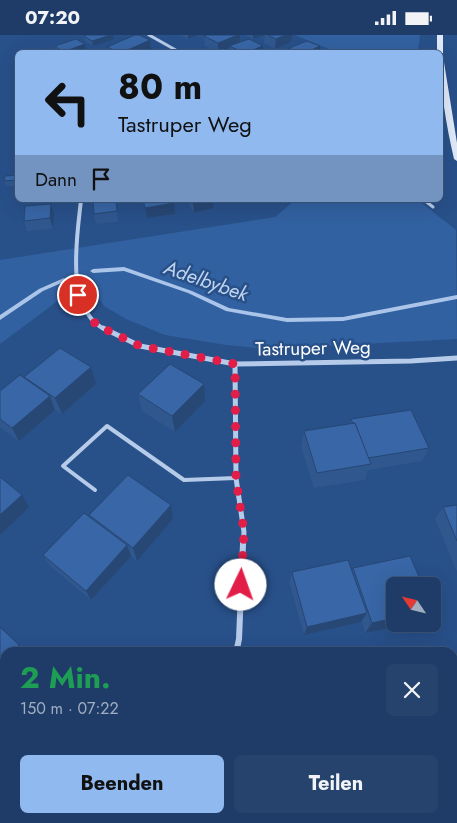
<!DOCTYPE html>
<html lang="de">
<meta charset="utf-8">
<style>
body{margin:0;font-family:Jost,sans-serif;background:#26436d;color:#f1f3f6;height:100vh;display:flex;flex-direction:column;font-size:19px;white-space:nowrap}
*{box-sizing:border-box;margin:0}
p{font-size:16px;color:#a1adc0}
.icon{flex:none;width:28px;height:28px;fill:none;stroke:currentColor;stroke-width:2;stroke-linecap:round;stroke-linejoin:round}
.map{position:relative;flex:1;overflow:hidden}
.details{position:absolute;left:0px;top:612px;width:458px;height:176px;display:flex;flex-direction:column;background:#1e3c67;border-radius:15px 15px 0 0;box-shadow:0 5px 20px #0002,0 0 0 1px #3c567b}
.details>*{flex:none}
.guide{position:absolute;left:15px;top:15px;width:428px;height:152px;border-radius:8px;box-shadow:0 5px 20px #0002,0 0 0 1px #3c567b;background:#90b9f0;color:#111;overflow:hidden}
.needle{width:32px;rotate:305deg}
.tools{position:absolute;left:386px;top:542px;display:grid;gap:10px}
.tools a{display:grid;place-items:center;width:55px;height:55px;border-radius:8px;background:#1e3c67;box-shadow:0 5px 20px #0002,0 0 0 1px #3c567b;font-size:25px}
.pin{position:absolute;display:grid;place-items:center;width:42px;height:42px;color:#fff;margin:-21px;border:2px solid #fff;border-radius:50%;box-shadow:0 1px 5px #0007}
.me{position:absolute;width:55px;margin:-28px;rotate:3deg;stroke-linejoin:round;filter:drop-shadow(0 0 4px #0008)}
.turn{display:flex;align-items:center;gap:18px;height:105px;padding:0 20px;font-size:22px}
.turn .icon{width:65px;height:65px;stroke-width:2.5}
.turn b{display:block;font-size:35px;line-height:42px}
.then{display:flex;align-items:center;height:48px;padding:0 20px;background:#0003;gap:10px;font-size:19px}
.round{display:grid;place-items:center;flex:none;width:52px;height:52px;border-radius:8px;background:#26436d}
.headline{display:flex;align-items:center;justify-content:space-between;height:85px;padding:0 20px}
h1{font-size:30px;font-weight:700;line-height:38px;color:#1e9e55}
.primary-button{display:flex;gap:10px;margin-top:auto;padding:10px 20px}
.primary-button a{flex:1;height:58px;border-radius:8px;background:#90b9f0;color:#111;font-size:20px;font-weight:700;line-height:58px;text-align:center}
.primary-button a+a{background:#26436d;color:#f1f3f6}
.status{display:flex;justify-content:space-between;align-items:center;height:35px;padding:0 25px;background:#1e3c67;direction:ltr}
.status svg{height:14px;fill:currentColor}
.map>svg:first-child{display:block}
.green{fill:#3261a1}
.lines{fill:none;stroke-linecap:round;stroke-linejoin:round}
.stream{fill:#aac5e9;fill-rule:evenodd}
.lane-far1{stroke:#b5cbe9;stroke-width:3}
.lane{stroke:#b5cbe9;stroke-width:4}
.street-far3{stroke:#b5cbe9;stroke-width:3}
.street-far2{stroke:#b5cbe9;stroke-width:4}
.street-far1{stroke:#b5cbe9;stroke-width:5}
.street{stroke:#b5cbe9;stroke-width:6}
.secondary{fill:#dfe9f8;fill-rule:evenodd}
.wall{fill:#30588f}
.shaded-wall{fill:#274774}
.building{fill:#3866a6;stroke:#274774}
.route{stroke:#e11d48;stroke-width:9;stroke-dasharray:0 16.2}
.labels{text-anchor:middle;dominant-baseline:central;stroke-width:5;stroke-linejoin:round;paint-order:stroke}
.street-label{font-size:19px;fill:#fff;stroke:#285089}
.water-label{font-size:20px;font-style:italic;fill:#c1d5f0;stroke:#285089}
</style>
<div class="status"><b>07:20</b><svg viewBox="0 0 49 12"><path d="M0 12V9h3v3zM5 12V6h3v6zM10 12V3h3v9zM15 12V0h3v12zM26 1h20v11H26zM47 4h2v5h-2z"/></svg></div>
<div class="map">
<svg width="457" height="788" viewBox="0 0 457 788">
<rect width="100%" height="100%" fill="#285089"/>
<g class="green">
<path d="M295,0H420L418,17H336Z"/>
<path d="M295,165H418L456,195L457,304L268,314L226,310L165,300L126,284L104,271L90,249L63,262L0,309V225L275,182Z"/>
</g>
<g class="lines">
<g class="stream">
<path d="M124,232L192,256L229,273L287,283L343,282L457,260V264L343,286L287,287L226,276L188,258L124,236L93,238L90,236L93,234Z"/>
<path d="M64,243L67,245L66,246L43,256L0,285V280L39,254Z"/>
</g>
<path class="lane-far1" d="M424,165L433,172"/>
<path class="lane" d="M95,455L63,431L107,391L184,445L236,443"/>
<path class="street-far3" d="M149,0L181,18"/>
<path class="street-far2" d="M81,165C77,203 64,275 106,295"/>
<g class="street-far1">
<path d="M103,293L140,311L235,329L411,326L457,323"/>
<path d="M235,329L236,443L244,497L243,510"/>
</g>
<g class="street">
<path d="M236,618L239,604L243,509"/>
<path d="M452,721L457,731"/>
<path d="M176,788L178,784"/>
</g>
<path class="secondary" d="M437,0H443V18L441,19L443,21L457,108V126L454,124C446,89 440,54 440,18H437Z"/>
</g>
<g class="wall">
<path d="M86,0H113L114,4L93,11L85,6L84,1Z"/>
<path d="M181,0H198L188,4Z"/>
<path d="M240,0V7L262,18H229V13L217,18L205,11L204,1Z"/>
<path d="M244,0H292L291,7L275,14L264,8L265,0L253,4Z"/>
<path d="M150,5L151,15L148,16L153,18H108L107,12Z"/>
<path d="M55,11L86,15L77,18H58L56,16Z"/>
<path d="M289,13L319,18H289Z"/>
<path d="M18,140V151H6L4,146Z"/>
<path d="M28,165H46L29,166Z"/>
<path d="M116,165L118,187L96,189L94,179Z"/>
<path d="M143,165H173L175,179L147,183Z"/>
<path d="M187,165H213V173L194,178Z"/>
<path d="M54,180L53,194L27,196L24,186Z"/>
<path d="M24,342L96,349L62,379L55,375L19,406L0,392V356L26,345Z"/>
<path d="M138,359L205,366L175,397L142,376Z"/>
<path d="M351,384L429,413L422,426L368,435L365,445L314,453L301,412L304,396L350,389Z"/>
<path d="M171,470L173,484L137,526L131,521L91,565L50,531L43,520L90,482L89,480Z"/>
<path d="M457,470V535H456L435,484L443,472Z"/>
<path d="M353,533L395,589L365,598L362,587L304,600L289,547L292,537L352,536Z"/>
<path d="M273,784H360L361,788H274Z"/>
</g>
<g class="shaded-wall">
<path d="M111,0H113L114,4L93,11L92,6Z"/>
<path d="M188,0H198L188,4Z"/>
<path d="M238,0H240V9L229,11V13L218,18V8Z"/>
<path d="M253,0H265L253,4Z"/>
<path d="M286,0H292L291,7L275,14L276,4Z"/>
<path d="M150,5L151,15L145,18H121Z"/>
<path d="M85,9L86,15L77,18H64L63,17Z"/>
<path d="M263,11L262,18H245Z"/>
<path d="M320,11L319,18H305Z"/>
<path d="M201,165H213V173L194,178L193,167Z"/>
<path d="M235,165H243L235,168Z"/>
<path d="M174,168L175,179L147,183L145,173Z"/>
<path d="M51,169L54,180L53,194L50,183Z"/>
<path d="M91,332L96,349L62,379L55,363Z"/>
<path d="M204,349L205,366L175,397L172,381Z"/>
<path d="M50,361L55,375L19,406L12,393Z"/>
<path d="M22,460L29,472L0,500V480Z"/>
<path d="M171,470L173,484L137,526L133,513Z"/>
<path d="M127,510L131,521L91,565L86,556Z"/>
<path d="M367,578L361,587L304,600L307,592Z"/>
<path d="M395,583V589H408L365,598L372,588Z"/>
<path d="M0,591L27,618H12Z"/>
<path d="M5,625V642L0,647V630Z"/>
<path d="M128,784H135L132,788H125Z"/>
</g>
<g class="building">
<path d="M86,0H111L92,6L84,1Z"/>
<path d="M135,0H139L150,5L121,18L107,12Z"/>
<path d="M207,0H238L218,8L204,1Z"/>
<path d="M268,0H286L276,4Z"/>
<path d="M76,4L85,9L63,17L55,11Z"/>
<path d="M249,4L263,11L245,18L229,11Z"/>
<path d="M307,6L320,11L305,18H299L289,13Z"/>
<path d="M44,14L50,18H35Z"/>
<path d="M147,15L153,18H143Z"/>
<path d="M18,140V145L4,146L5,141Z"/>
<path d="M93,165H116L117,176L94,179Z"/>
<path d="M143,165H173L174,168L145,173Z"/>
<path d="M192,165H201L193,167Z"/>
<path d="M51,169L50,183L24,186L25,171Z"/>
<path d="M60,313L91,332L55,363L24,342Z"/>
<path d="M170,329L204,349L172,381L138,359Z"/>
<path d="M20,340L50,361L12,393L0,384V356Z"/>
<path d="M411,375L429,413L368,423L355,388L353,389L351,384Z"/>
<path d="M355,388L371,429L317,438L304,396Z"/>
<path d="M128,440L171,470L133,513L89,480Z"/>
<path d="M0,442L22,460L0,480Z"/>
<path d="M457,470V506L443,472Z"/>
<path d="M84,478L127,510L86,556L43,520Z"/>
<path d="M410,521L423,551H395V583L372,588L353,533Z"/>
<path d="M348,525L367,578L307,592L292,537Z"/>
<path d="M0,592L19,610L12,618H5V625L0,630Z"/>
<path d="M23,784H128L125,788H27Z"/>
<path d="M276,784H360L361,788H277Z"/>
</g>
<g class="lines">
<path class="route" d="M78,260L96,290L140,311L235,329L236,444L244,497L241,550"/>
</g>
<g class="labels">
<g class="street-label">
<text transform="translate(313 313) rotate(-1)">Tastruper Weg</text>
</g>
<g class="water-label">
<text transform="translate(206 246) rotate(19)">Adelbybek</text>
</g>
</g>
</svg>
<div class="tools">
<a><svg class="needle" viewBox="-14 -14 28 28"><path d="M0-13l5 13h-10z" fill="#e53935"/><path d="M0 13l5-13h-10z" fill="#a1adc0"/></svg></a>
</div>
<div class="pin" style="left:78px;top:260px;background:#d93025"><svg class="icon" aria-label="arrive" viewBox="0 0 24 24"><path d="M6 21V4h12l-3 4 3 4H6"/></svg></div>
<svg class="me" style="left:241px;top:550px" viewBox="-20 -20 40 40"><circle r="19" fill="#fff"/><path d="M0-13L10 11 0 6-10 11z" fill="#e11d48"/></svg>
<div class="guide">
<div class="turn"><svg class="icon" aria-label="left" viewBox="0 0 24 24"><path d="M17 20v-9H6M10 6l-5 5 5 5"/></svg><div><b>80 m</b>Tastruper Weg</div></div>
<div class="then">Dann<svg class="icon" aria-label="arrive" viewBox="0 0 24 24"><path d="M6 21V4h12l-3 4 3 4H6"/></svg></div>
</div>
<section class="details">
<div class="headline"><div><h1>2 Min.</h1><p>150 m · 07:22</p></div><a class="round"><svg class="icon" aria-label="close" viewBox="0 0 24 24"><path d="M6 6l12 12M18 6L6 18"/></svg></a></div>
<div class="primary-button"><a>Beenden</a><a>Teilen</a></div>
</section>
</div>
